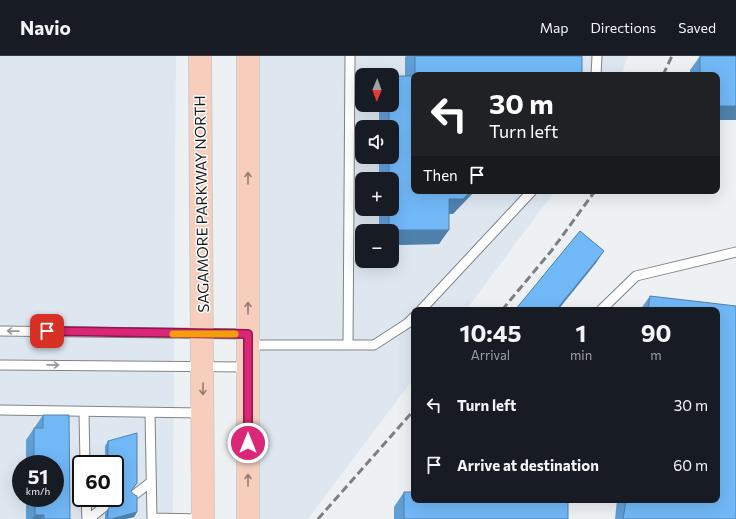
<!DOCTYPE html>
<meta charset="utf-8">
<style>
body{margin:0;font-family:Commissioner,sans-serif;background:#20242c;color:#f1f3f6;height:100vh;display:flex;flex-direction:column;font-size:15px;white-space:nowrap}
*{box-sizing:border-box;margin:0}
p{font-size:13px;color:#9ea1a6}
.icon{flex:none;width:22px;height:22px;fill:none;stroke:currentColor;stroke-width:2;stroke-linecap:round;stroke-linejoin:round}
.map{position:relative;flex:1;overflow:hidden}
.side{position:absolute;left:411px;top:251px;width:309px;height:196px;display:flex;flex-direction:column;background:#171b24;border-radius:8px;box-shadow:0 4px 16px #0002}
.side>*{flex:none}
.banner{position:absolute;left:411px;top:16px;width:309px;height:122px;border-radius:8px;box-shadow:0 4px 16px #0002;background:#202124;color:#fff;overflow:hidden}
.needle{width:26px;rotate:181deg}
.tools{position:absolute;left:355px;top:12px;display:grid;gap:8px}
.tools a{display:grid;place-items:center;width:44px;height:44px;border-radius:8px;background:#171b24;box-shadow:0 4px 16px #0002;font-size:20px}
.speed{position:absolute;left:12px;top:399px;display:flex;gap:8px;font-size:20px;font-weight:700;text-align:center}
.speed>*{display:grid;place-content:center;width:52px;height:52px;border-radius:50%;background:#171b24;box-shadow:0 4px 16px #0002;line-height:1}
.speed small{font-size:10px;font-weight:400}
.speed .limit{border:2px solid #111;border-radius:6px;background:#fff;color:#111}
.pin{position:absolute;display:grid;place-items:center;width:34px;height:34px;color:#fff;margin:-17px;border-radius:8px;box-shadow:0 2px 6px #0006}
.me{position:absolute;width:44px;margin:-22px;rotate:0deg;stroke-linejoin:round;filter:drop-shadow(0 0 3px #0008)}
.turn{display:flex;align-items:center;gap:14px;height:84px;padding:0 12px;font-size:18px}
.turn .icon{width:52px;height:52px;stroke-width:2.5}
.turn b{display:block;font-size:28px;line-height:34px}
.then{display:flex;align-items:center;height:38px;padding:0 12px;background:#0003;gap:8px;font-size:15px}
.eta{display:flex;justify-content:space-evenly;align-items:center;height:68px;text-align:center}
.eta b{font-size:24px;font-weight:700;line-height:28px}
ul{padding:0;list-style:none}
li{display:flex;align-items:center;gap:12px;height:60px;padding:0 12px}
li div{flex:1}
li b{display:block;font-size:15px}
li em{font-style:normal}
header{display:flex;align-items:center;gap:24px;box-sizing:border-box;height:56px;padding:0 20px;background:#171b24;border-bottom:1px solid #363941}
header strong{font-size:19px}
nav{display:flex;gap:22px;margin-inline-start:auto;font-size:14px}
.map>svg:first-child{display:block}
.built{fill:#dee7f0;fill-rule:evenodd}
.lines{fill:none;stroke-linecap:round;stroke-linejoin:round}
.lane-casing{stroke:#808386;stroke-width:11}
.primary-casing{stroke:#cccdcd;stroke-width:24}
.lane{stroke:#fff;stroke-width:9}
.primary{stroke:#f7cdbc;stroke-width:22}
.rail{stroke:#7d7f80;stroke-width:3;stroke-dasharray:8 4;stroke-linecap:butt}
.wall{fill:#619ed4}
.shaded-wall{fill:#4f81ad}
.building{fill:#71b8f7;stroke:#4f81ad}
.oneway{stroke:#937c74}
.oneway2{stroke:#989898}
.route-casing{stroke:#8e194d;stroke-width:10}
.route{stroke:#db2777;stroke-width:7}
.slow{stroke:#f59e0b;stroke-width:7}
.labels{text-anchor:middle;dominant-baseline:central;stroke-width:3;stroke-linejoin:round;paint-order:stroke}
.street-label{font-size:15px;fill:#191a1b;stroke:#fdfeff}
</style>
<header>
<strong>Navio</strong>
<nav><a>Map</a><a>Directions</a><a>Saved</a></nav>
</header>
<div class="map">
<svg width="736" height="463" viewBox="0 0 736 463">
<rect width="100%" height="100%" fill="#eef1f4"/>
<g class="built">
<path d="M0,0H176L173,463H0ZM21,408H55V442H21ZM81,408H115V442H81Z"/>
<path d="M249,0H628L621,19H414V135H555L466,254H414V322L308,463H249ZM362,19H392V49H362ZM362,71H392V101H362ZM362,123H392V153H362ZM362,175H392V205H362Z"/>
</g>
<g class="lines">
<g class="lane-casing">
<g id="lane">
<path d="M596,19L597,0"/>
<path d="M421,254L532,135"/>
<path d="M601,254L636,220L736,196"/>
<path d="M0,275L248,278"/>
<path d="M348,288L350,0"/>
<path d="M248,289H374L408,267L414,261"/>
<path d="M0,309L248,311"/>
<path d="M0,354L202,357"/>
<path d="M84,356L85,408"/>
<path d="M150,357L152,462L203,463"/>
<path d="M134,439L151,426"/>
<path d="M86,442L87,463"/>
<path d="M89,463L105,450"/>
</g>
</g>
<g class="primary-casing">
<g id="primary">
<path d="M200,0L203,463"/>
<path d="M248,463V0"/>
</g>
</g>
<use href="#lane" class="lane"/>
<use href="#primary" class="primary"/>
<g class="rail">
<path d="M663,19L672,0"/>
<path d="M502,254L552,194L595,135"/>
<path d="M318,463L414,354"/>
</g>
</g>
<g class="wall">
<path d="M406,0H582V19H414V135L453,158H449L439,188L392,189V175H379V153H392V123H379V101H392V71H379V49H392L405,20V1Z"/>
<path d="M700,0L717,19H690V14Z"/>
<path d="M650,240L736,250V463H615L617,444H717V254H640Z"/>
<path d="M43,359L70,463H26V442H55V408H26V384Z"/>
<path d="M108,385L131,435L137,456L134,461L125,463H105V458L111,449L109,446L105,444V442H115V408H105V390Z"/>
<path d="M404,436L568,463H394V451Z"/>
</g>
<g class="shaded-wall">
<path d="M719,50H736V64H717V52Z"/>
<path d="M471,135H475L453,158H439L449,143Z"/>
<path d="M389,174H449L439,188L392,189V175H389Z"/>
<path d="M604,195L596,207L558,254H556Z"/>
<path d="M107,442H112L109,446L105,444Z"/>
<path d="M137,456L134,461L125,463H111Z"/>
<path d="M35,459H44L41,463H32Z"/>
</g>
<g class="building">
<rect x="415" y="0" width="167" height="19"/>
<path d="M700,0H736V50H719V52H717V19H700Z"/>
<path d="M392,20H414V135H471L463,143H449V174H389V153H392V123H389V101H392V71H389V49H392Z"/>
<path d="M580,175L604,195L556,254H515Z"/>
<path d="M650,240L736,250V463H623L626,444H717V254H648Z"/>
<path d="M43,359H69L70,463H44V459H35V442H55V408H34V372H43Z"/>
<path d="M137,377V427L131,435L133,438L137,440V456L111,463H108V453L114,445L113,442H115V408H108V385Z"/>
<path d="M404,436H414V444H568V463H404Z"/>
</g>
<defs><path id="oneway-shaft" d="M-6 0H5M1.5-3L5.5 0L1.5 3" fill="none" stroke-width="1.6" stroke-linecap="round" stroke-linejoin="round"/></defs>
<g class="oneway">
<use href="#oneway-shaft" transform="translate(248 122) rotate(-90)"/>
<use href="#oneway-shaft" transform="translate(248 252) rotate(-90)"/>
<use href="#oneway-shaft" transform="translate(203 333) rotate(91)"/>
<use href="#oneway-shaft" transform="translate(248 424) rotate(-90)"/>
</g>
<g class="oneway2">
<use href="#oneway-shaft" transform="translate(13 275) rotate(-179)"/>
<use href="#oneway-shaft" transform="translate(53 309) rotate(1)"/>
</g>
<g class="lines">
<g class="route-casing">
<path id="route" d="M47,275L248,278V387"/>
</g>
<use href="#route" class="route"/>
<path class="slow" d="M173,278H235"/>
</g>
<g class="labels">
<g class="street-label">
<text transform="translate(201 148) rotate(-91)">SAGAMORE PARKWAY NORTH</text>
</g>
</g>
</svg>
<div class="tools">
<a><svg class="needle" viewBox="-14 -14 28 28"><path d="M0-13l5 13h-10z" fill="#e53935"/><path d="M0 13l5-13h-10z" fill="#9ea1a6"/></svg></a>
<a><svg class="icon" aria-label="sound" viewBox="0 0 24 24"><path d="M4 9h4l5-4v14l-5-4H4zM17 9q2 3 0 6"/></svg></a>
<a>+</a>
<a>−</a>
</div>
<div class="speed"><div>51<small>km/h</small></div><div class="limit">60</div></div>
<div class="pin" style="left:47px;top:275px;background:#d93025"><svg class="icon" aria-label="arrive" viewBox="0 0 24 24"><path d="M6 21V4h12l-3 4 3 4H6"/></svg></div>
<svg class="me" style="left:248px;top:387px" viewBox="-20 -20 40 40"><circle r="17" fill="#db2777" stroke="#fff" stroke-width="3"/><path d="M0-11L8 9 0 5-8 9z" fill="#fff"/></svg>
<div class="banner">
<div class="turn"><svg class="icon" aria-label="left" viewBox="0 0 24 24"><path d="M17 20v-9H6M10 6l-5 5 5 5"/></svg><div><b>30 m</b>Turn left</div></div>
<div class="then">Then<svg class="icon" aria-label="arrive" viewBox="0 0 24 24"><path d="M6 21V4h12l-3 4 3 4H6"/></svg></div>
</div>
<section class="side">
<div class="eta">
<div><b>10:45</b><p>Arrival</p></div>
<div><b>1</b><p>min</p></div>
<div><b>90</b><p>m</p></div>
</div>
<ul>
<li><svg class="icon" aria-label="left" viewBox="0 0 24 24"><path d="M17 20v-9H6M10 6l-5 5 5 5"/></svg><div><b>Turn left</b></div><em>30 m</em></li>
<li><svg class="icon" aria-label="arrive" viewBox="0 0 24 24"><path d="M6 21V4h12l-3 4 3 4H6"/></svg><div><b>Arrive at destination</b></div><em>60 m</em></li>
</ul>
</section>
</div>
